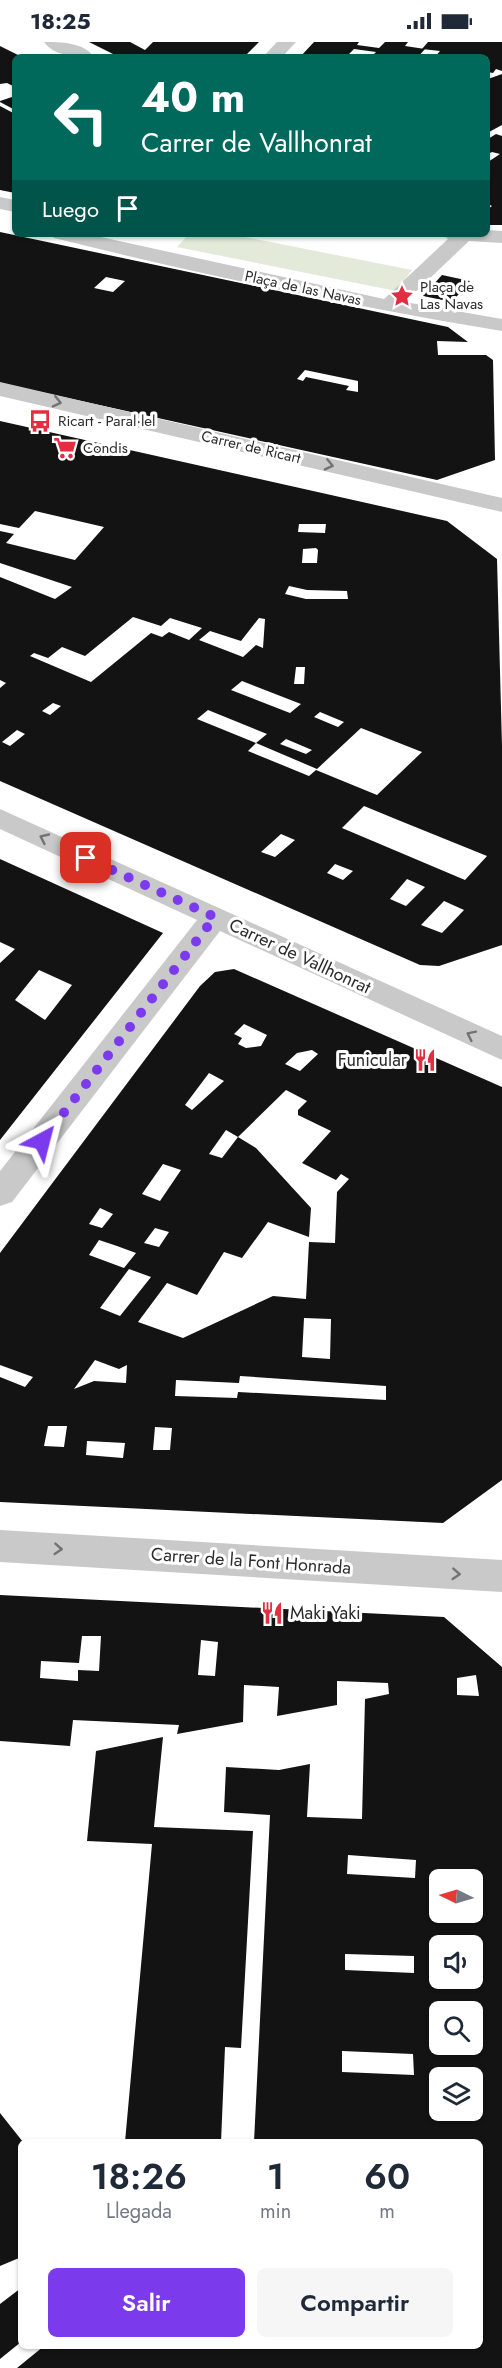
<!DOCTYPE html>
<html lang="es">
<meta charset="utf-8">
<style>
body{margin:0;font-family:Jost,sans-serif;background:#f6f6f7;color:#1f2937;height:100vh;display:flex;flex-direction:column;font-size:22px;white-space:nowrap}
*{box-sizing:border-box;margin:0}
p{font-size:20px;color:#747a83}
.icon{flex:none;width:33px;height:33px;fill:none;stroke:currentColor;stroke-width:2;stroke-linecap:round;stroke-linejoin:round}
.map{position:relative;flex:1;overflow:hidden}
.panel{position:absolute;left:18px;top:2097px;width:465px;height:210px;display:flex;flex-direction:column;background:#fff;border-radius:9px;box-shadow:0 2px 4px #0004}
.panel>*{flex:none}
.hud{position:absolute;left:12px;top:12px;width:478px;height:183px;border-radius:9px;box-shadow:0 2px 4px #0004;background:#00695c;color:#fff;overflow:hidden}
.needle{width:39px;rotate:275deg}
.fabs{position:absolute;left:429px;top:1827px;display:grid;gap:12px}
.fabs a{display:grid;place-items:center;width:54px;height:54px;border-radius:9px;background:#fff;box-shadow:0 2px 4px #0004;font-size:30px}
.pin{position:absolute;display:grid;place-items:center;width:51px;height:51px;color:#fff;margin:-26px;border-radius:12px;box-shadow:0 3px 9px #0006}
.me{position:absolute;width:66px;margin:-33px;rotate:38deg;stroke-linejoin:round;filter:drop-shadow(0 0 4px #0008)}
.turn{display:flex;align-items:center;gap:21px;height:126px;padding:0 30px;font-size:27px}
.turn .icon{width:78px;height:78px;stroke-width:2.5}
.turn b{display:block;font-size:42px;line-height:51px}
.then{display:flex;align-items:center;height:57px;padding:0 30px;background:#0003;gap:12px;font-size:22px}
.eta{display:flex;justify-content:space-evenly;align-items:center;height:102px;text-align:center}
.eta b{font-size:36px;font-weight:600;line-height:42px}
.button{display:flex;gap:12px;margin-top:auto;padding:12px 30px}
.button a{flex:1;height:69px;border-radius:9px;background:#7c3aed;color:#fff;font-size:24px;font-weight:600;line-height:69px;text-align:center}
.button a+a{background:#f6f6f7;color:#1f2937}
.status{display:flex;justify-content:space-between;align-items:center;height:42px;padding:0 30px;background:#fff;direction:ltr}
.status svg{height:16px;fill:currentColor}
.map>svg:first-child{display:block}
.green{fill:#e3ead9}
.building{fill:#131313;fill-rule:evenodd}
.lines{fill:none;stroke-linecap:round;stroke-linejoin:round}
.minor{fill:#c9c9c9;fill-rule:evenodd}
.oneway{stroke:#737373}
.route{stroke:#7c3aed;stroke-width:10;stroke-dasharray:0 18}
.labels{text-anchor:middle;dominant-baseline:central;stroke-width:6;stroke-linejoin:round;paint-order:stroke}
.far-poi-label{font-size:15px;fill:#2c2c2c;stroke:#fff;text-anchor:start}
.far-street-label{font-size:15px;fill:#2c2c2c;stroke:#fff}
.street-label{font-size:18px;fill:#2c2c2c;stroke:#fff}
.poi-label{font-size:18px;fill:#2c2c2c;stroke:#fff;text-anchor:end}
</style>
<div class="status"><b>18:25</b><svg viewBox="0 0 49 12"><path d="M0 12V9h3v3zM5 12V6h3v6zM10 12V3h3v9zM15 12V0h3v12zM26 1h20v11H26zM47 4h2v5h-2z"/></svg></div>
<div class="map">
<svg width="502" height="2326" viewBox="0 0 502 2326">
<rect width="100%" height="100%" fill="#fff"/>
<path class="green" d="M189,192H230L412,228L396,249L177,205Z"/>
<g class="building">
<path d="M89,0H130L145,8L153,0H259L244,15H119Z"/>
<path d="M314,0H359L357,3L379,6L385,0H408L405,4L425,7L418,15H371L376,10L354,7L349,12L360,15H300Z"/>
<path d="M428,0H502V29L496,27L493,31L488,30V15H435L440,9L422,7Z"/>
<path d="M0,4L22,15H15V45L7,41L0,42Z"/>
<path d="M502,32V83L489,90L488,37Z"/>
<path d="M15,54V68L0,60V59Z"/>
<path d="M0,64L15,72V151L0,148Z"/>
<path d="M496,92L502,94V183H488V167L492,164L488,162V120L500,112L492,110L488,112V97Z"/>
<path d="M0,190L448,285L468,300L437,299L438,313H486L493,318L495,418L437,438L0,341ZM106,235L125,239L113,250L94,246ZM305,328L358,339V350L346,348L349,344L306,335L303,339L297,337Z"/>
<path d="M442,233L470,239L452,260L423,254Z"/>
<path d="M0,379L447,479L497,517L502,704V903L439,924L420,923L0,739V646L6,641L0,638V535L55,557L72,545L0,521V489L14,492L6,501L75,518L104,485L35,469L19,486L0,482ZM299,482H326L325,491L298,490ZM316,506L318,508L317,521H302L303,507ZM289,544L307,548L347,549L348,557H306L285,552ZM133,575L161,584L170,576L202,586L189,598L169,590L162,595L151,591L91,640L30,614L34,611L48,616L62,605L85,614ZM259,576L265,577L263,606L256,603L243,615L199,598L210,589L241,599ZM296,625H305L304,642H294ZM242,639L301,662L290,671L231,648ZM53,661L61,664L50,673L42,669ZM208,668L267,692L256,701L317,727L361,686L422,710L377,753L316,728L309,734L248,709L256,701L197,677ZM320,670L344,680L338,685L314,675ZM17,688L25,692L10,704L2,700ZM286,697L312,708L306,712L280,702ZM364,764L398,778L487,814L465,838L342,786ZM281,792L295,798L275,815L261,810ZM335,822L353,829L343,838L327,831ZM407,837L425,845L406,864L390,857ZM444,859L464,868L442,891L421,883Z"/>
<path d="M0,817L163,891L0,1098V921L15,907L0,900ZM39,928L72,943L45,978L15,958Z"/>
<path d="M234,927L502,1045V1438L443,1481L0,1460V1335L25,1345L33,1335L0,1323V1211L200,944L215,930ZM244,982L267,993L261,1004L246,1006L238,1002L242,996L234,992ZM312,1008L318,1012L300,1029L285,1022L297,1011ZM209,1031L224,1039L192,1068L185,1063ZM286,1048L307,1059L298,1068V1073L331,1089L302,1121L336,1138L341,1132L349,1137L337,1150L335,1201L309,1200L306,1257L273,1254L183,1296L138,1280L167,1241L197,1253L224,1210L242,1216L268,1180L309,1195L311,1166L256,1106L238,1095L222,1116L209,1112L226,1088L238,1095ZM163,1122L181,1128L160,1159L142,1152ZM100,1166L113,1172L102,1186L89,1182ZM155,1186L169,1190L159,1205L144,1201ZM99,1198L117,1204L136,1211L124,1226L89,1213ZM129,1227L151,1235L120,1274L100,1266ZM304,1276L331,1277L330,1317L302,1315ZM95,1318L119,1327L127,1323L126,1341L94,1339L74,1347ZM240,1334L386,1344V1358L238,1350L237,1356L175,1354L176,1338L239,1341ZM48,1384H67L64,1405L44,1404ZM155,1385L172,1386L170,1408H153ZM87,1399L125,1401L123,1416L86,1413Z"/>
<path d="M0,1553L444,1575L502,1625V2326H17L44,2304H480V2100H254L270,1773L224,1770L226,1725L279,1728L310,1722L307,1775L362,1777L365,1657L389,1652L388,1641L337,1639V1663L277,1674L279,1645L244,1643L243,1680L177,1692L179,1683L73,1678L70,1704L0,1699ZM82,1594H101L99,1629L78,1628V1639L40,1636L41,1619L79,1621ZM201,1598L218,1600L215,1634L198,1633ZM476,1633L479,1654L457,1653V1636ZM348,1813L416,1818L415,1836L347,1832ZM440,1838H472V1870H440ZM440,1904H472V1936H440ZM345,1912L414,1914V1931L345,1928ZM440,1970H472V2002H440ZM342,2009L413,2012L414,2033L342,2030ZM440,2036H472V2068H440Z"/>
<path d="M163,1695L154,1785L253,1789L241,2006L225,2005L221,2100H125L152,1802L87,1799L96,1709Z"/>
<path d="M0,2071L23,2100H21V2220L19,2216L0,2224Z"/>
<path d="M21,2246V2300L0,2317V2262Z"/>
</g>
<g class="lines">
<g class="minor">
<path d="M44,0C61,0 83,0 94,15C77,15 55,15 44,0Z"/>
<path d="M277,0H296L282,15H263Z"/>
<path d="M0,155L15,158V170L0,167Z"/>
<path d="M488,188L502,189V201L469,199L405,260L502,277V289C352,264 202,233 54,196L51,192H87L384,257L448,197L442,192H488Z"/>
<path d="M0,340L502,456V470L0,354Z"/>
<path d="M0,767L502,994V1018L220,889L12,1160L0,1164V1129L197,878L0,787Z"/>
<path d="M0,1488L502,1518V1550L0,1520Z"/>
</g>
</g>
<defs><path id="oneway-chevron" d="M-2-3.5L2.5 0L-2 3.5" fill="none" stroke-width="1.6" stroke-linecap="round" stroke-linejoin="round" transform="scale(1.5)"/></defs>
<g class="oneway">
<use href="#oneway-chevron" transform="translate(57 360) rotate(13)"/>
<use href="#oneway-chevron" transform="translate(329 423) rotate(13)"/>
<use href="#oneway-chevron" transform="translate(44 796) rotate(-155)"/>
<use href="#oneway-chevron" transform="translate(471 993) rotate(-154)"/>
<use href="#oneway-chevron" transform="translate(58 1507) rotate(4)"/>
<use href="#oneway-chevron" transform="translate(456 1532) rotate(4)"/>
</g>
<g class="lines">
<path class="route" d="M42,1099L215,875L86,816"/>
</g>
<defs>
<g id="sight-bare" transform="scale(1.8)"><path d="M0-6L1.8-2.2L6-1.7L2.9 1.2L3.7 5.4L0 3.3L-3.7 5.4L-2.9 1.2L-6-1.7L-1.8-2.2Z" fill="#e32e42" stroke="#fff" stroke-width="2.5" paint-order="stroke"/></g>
<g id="bus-bare" transform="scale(1.8)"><path d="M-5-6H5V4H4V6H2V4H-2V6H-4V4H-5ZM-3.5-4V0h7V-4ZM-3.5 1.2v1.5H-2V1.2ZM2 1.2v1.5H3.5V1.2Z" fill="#e32e42" stroke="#fff" stroke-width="2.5" paint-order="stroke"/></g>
<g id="supermarket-bare" transform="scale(1.8)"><path d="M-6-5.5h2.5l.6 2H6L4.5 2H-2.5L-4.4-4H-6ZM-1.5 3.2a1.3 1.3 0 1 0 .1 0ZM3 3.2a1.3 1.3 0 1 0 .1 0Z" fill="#e32e42" stroke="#fff" stroke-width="2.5" paint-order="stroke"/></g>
<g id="restaurant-bare" transform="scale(1.8)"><path d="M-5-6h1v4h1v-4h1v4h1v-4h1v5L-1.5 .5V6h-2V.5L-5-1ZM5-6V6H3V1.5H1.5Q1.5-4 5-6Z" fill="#e32e42" stroke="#fff" stroke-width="2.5" paint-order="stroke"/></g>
</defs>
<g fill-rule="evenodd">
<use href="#sight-bare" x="402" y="254"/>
<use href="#bus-bare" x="40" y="379"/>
<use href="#supermarket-bare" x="65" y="406"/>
<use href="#restaurant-bare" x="425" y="1018"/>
<use href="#restaurant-bare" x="272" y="1571"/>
</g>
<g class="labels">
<g class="far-poi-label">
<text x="420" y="245">Plaça de<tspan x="420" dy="17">Las Navas</tspan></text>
<text x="58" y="379">Ricart - Paral·lel</text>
<text x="83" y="406">Condis</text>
</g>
<g class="far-street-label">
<text transform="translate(303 246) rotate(12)">Plaça de las Navas</text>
<text transform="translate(251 405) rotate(13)">Carrer de Ricart</text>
</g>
<g class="street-label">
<text transform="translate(300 914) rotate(25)">Carrer de Vallhonrat</text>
<text transform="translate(251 1519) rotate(4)">Carrer de la Font Honrada</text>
</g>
<g class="poi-label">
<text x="407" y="1018">Funicular</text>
<text x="290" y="1571" text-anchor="start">Maki Yaki</text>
</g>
</g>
</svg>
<div class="fabs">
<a><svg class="needle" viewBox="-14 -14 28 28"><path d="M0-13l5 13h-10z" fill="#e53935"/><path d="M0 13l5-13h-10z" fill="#747a83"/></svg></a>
<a><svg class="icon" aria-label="sound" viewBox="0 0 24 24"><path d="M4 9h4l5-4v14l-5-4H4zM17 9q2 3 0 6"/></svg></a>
<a><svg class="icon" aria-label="search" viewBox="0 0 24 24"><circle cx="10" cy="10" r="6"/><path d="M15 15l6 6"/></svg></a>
<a><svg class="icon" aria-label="layers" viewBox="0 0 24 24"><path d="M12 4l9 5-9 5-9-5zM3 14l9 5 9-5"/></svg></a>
</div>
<div class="pin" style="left:86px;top:816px;background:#d93025"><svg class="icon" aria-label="arrive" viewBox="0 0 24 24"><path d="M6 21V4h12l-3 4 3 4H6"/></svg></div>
<svg class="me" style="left:42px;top:1099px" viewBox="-20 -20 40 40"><path d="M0-17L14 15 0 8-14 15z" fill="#7c3aed" stroke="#fff" stroke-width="4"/></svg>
<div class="hud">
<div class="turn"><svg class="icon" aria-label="left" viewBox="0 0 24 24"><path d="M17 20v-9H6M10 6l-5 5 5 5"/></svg><div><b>40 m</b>Carrer de Vallhonrat</div></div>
<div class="then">Luego<svg class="icon" aria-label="arrive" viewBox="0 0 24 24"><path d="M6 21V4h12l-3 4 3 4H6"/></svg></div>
</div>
<section class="panel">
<div class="eta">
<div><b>18:26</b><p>Llegada</p></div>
<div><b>1</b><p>min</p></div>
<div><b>60</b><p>m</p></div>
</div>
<div class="button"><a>Salir</a><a>Compartir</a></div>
</section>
</div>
